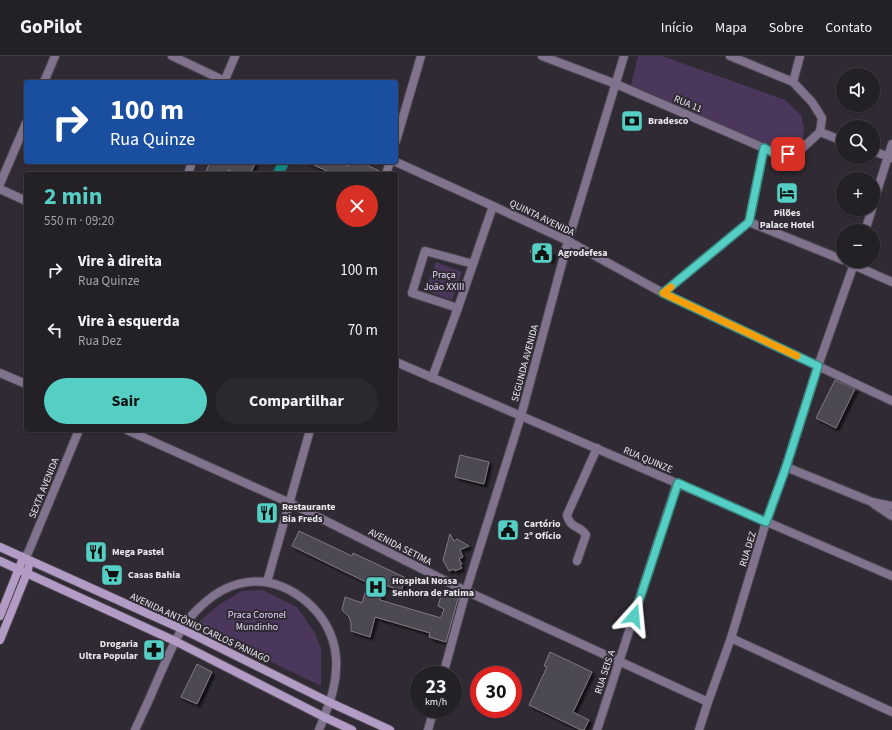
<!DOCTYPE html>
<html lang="pt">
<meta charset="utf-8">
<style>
body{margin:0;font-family:"Source Sans 3",sans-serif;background:#2b282e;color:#f1f3f6;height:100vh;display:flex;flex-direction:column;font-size:15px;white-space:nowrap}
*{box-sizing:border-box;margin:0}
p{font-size:13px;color:#a3a3a7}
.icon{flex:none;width:22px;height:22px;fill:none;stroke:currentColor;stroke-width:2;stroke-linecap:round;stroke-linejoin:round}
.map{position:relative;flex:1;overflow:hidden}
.details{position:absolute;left:24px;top:116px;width:374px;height:260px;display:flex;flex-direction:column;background:#232026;border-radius:4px;box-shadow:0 1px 3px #0004,0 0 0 1px #403e43}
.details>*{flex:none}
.hud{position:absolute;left:24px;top:24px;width:374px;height:84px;border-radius:4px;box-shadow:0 1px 3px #0004,0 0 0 1px #403e43;background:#1a4fa0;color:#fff;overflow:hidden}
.tools{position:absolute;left:836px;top:12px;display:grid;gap:8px}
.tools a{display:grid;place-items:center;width:44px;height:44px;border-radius:50%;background:#232026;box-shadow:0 1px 3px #0004,0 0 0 1px #403e43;font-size:20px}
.speed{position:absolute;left:410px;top:610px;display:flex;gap:8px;font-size:20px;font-weight:700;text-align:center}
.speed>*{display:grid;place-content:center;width:52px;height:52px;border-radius:50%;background:#232026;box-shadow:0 1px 3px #0004,0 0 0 1px #403e43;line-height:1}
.speed small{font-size:10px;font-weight:400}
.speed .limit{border:6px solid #d22;background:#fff;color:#111}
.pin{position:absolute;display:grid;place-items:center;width:34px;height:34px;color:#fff;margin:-17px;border-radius:8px;box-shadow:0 2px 6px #0006}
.me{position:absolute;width:44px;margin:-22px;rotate:18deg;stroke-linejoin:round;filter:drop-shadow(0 0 3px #0008)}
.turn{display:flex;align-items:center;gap:14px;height:84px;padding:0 20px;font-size:18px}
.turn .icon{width:52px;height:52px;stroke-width:2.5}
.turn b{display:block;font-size:28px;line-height:34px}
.round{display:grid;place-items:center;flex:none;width:42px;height:42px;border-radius:21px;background:#2b282e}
.overview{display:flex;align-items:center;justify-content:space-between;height:68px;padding:0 20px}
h1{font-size:24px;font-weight:700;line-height:30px;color:#55cec4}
.action{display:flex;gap:8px;margin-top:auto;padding:8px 20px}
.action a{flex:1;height:46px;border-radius:24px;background:#55cec4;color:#111;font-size:16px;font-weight:700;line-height:46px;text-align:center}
.action a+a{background:#2b282e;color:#f1f3f6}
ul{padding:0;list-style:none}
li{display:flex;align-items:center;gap:12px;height:60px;padding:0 20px}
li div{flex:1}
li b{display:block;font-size:15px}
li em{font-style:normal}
header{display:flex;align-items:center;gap:24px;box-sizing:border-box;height:56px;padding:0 20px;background:#232026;border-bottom:1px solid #403e43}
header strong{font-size:19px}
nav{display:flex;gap:22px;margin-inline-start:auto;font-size:14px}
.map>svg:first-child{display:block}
.green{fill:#4c375c}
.water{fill:#13847d}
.building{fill:#4d4852;stroke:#7f7884;filter:url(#shadow)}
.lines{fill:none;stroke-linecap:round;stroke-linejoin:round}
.minor-casing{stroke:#4d4851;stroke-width:10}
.tertiary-casing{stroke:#4d4851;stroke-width:10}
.secondary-casing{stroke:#4d4851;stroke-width:10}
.minor{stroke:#81738d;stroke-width:8}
.tertiary{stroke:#81738d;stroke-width:8}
.secondary{stroke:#b29bc4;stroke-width:8}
.route-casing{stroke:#37867f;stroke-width:10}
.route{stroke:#55cec4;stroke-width:7}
.slow{stroke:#f59e0b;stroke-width:7}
.labels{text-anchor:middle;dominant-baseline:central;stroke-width:4;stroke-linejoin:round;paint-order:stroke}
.street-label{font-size:10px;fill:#eae7ed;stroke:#2f2a33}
.poi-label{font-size:10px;font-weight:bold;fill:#eae7ed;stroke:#2f2a33;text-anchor:start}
.park-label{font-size:10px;fill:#e7d5f7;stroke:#2f2a33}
</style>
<header>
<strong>GoPilot</strong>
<nav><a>Início</a><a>Mapa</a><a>Sobre</a><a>Contato</a></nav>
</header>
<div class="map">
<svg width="892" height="674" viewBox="0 0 892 674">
<defs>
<filter id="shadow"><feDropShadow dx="3" dy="3" stdDeviation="1" flood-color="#0009"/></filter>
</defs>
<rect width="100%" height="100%" fill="#2f2a33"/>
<g class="green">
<path d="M638,0H662L785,44L801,59L804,72L803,86L783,97L631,29Z"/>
<path d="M436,206L462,216L452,244L425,234Z"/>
<path d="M263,534L297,551L315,577L321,592V630L195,569L220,548L242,535Z"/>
</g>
<path class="water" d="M278,106H290L284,118H272Z"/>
<g class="building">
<path d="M210,106H256L250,118H238L228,114L227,118H205Z"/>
<path d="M307,106H339L348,110L350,106H368L367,109L381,116V118H326L327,115Z"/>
<path d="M534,188L553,197L550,205L530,196Z"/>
<path d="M835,324L855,333L836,372L816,362Z"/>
<path d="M460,399L489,406L484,428L455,421Z"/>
<path d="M299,475L352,500L353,497L406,522L401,535L385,529L380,544L441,562L444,553L438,550L443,533L459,539L446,586L429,581L430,577L375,561L370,581L351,575V567L349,561L342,554L345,541L362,547L368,527L292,490Z"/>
<path d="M450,478L454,485L457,483L469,490L460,494L463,501L459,503L462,508L460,509L462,512L455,515L454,513L449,515L443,504Z"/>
<path d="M550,596L592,616L573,656L589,664L584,674H581L529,649L547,611L544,610Z"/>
<path d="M197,608L212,616L197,648L181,641Z"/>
</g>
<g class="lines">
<g class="minor-casing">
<g id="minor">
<path d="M172,0L227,26"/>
<path d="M542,0L616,28L764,92L780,100L797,97L820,76"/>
<path d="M730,0L793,26L812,46L822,62L820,76"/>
<path d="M44,26L55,0"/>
<path d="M224,26L235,0"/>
<path d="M793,26L800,0"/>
<path d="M820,76L843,85"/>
<path d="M396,85L421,0"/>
<path d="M873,95L892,102"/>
<path d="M396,106L493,150L568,185L663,237L892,345"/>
<path d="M188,118L192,106"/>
<path d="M386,118L390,106"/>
<path d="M0,128L26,67"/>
<path d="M0,133L26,145"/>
<path d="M749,166L843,204"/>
<path d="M849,207L892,226"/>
<path d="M663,237L749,166L764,92"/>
<path d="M458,252L412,237L425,195L473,208"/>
<path d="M396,306L892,520"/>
<path d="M0,317L26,328"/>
<path d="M432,322L458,252L493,150"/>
<path d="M127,374L290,447L466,535L708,646"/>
<path d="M786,411L872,446L892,450"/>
<path d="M874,448L892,460"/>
<path d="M23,502L28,497L79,374"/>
<path d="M577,505L586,479C580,469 570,473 567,459L597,392"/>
<path d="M267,526L310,374"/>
<path d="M731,582L892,656"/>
<path d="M443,619L466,535L521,360L568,185L624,0"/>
<path d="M135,674C144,655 153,635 161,616C172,592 181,568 200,551C233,519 272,517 307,546C323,560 334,579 336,601C338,629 329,648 319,674"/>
<path d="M428,674L434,653"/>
<path d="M597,674L677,427"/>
</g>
</g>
<g class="tertiary-casing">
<g id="tertiary">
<path d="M873,148L892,88"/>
<path d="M865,175L872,153"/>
<path d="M699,674L708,646L731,582L766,466L786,411L818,310L855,205"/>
</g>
</g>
<g class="secondary-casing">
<g id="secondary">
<path d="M0,491L182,573L331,647L390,674"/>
<path d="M0,505L175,585L324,661L352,674"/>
<path d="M0,560L23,502"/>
<path d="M0,584L27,517L30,505"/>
</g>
</g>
<use href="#minor" class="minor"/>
<use href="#tertiary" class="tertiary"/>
<use href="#secondary" class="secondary"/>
</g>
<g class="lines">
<g class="route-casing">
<path id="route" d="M634,560L678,427L766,466L786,411L818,310L663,237L749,166L764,92L780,100L788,98"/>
</g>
<use href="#route" class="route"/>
<path class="slow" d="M671,231L663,237L797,300"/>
</g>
<defs>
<g id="bank-square" transform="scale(1.15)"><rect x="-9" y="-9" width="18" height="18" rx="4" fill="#55cec4" stroke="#2f2a33"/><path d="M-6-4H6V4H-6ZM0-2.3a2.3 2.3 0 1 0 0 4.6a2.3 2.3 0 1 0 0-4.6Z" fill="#111"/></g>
<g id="hotel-square" transform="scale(1.15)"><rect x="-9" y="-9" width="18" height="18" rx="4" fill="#55cec4" stroke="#2f2a33"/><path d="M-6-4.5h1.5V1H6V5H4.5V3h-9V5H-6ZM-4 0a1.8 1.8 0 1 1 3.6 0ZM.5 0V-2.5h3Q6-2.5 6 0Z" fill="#111"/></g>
<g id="civic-square" transform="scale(1.15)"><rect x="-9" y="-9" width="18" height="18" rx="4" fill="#55cec4" stroke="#2f2a33"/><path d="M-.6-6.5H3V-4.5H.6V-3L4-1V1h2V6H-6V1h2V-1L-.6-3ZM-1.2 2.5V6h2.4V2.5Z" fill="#111"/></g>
<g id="restaurant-square" transform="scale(1.15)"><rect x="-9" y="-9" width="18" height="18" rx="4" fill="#55cec4" stroke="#2f2a33"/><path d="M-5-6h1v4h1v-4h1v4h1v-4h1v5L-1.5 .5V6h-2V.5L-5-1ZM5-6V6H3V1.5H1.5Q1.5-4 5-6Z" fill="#111"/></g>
<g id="supermarket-square" transform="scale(1.15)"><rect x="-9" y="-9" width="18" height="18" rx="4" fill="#55cec4" stroke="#2f2a33"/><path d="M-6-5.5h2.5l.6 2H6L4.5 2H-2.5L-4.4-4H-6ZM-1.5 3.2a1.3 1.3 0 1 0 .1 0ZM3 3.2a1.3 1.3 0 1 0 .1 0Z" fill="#111"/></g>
<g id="hospital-square" transform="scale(1.15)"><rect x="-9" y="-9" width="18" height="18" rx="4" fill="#55cec4" stroke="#2f2a33"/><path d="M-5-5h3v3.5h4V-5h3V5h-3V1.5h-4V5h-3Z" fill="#111"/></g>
<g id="pharmacy-square" transform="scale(1.15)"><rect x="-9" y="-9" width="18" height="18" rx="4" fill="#55cec4" stroke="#2f2a33"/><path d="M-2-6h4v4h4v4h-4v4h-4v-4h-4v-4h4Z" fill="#111"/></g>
</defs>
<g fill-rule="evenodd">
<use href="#bank-square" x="632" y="65"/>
<use href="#hotel-square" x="787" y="137"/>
<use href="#civic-square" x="542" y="197"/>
<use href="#restaurant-square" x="267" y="457"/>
<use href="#civic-square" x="508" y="474"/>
<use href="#restaurant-square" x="96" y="496"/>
<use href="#supermarket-square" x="112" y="519"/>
<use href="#hospital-square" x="376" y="531"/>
<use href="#pharmacy-square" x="154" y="594"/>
</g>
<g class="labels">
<g class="street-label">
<text transform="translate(688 48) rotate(23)">RUA 11</text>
<text transform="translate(542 162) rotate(26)">QUINTA AVENIDA</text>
<text transform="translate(525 307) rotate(-75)">SEGUNDA AVENIDA</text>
<text transform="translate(648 404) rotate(23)">RUA QUINZE</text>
<text transform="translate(44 432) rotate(-68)">SEXTA AVENIDA</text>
<text transform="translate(400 491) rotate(27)">AVENIDA SETIMA</text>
<text transform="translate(748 493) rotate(-73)">RUA DEZ</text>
<text transform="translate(200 572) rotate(25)">AVENIDA ANTÔNIO CARLOS PANIAGO</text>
<text transform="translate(605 616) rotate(-72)">RUA SEIS A</text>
</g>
<g class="poi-label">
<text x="648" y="65">Bradesco</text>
<text x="787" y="157" text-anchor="middle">Pilões<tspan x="787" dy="12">Palace Hotel</tspan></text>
<text x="558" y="197">Agrodefesa</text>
<text x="282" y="451">Restaurante<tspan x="282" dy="12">Bia Freds</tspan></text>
<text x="524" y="468">Cartório<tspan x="524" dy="12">2º Ofício</tspan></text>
<text x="112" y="496">Mega Pastel</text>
<text x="128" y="519">Casas Bahia</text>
<text x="392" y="525">Hospital Nossa<tspan x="392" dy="12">Senhora de Fatima</tspan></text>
<text x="138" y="588" text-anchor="end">Drogaria<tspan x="138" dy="12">Ultra Popular</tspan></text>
</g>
<g class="park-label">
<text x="444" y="219">Praça<tspan x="444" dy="12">João XXIII</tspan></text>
<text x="257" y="559">Praca Coronel<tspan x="257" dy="12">Mundinho</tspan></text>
</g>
</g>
</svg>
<div class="tools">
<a><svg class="icon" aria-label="sound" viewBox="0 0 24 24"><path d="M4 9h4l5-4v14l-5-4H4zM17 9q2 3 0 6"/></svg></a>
<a><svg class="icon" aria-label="search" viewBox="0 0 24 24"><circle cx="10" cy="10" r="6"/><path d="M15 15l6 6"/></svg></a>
<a>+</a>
<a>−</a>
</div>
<div class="speed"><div>23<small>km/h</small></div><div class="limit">30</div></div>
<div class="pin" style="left:788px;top:98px;background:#d93025"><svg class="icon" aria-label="arrive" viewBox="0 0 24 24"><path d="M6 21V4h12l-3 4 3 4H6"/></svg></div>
<svg class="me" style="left:634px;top:560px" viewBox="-20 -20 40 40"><path d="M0-17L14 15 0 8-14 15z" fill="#55cec4" stroke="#fff" stroke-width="4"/></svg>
<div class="hud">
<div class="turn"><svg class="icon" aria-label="right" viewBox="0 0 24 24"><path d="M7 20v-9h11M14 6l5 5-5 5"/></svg><div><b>100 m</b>Rua Quinze</div></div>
</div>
<section class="details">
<div class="overview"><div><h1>2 min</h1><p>550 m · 09:20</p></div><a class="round" style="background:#d93025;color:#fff"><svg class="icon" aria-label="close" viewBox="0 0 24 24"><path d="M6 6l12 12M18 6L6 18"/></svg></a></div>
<ul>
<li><svg class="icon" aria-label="right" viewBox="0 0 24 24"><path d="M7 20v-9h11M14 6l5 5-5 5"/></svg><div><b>Vire à direita</b><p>Rua Quinze</p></div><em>100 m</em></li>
<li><svg class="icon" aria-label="left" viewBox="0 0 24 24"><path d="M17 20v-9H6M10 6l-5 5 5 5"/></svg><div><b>Vire à esquerda</b><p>Rua Dez</p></div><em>70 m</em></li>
</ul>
<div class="action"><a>Sair</a><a>Compartilhar</a></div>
</section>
</div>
